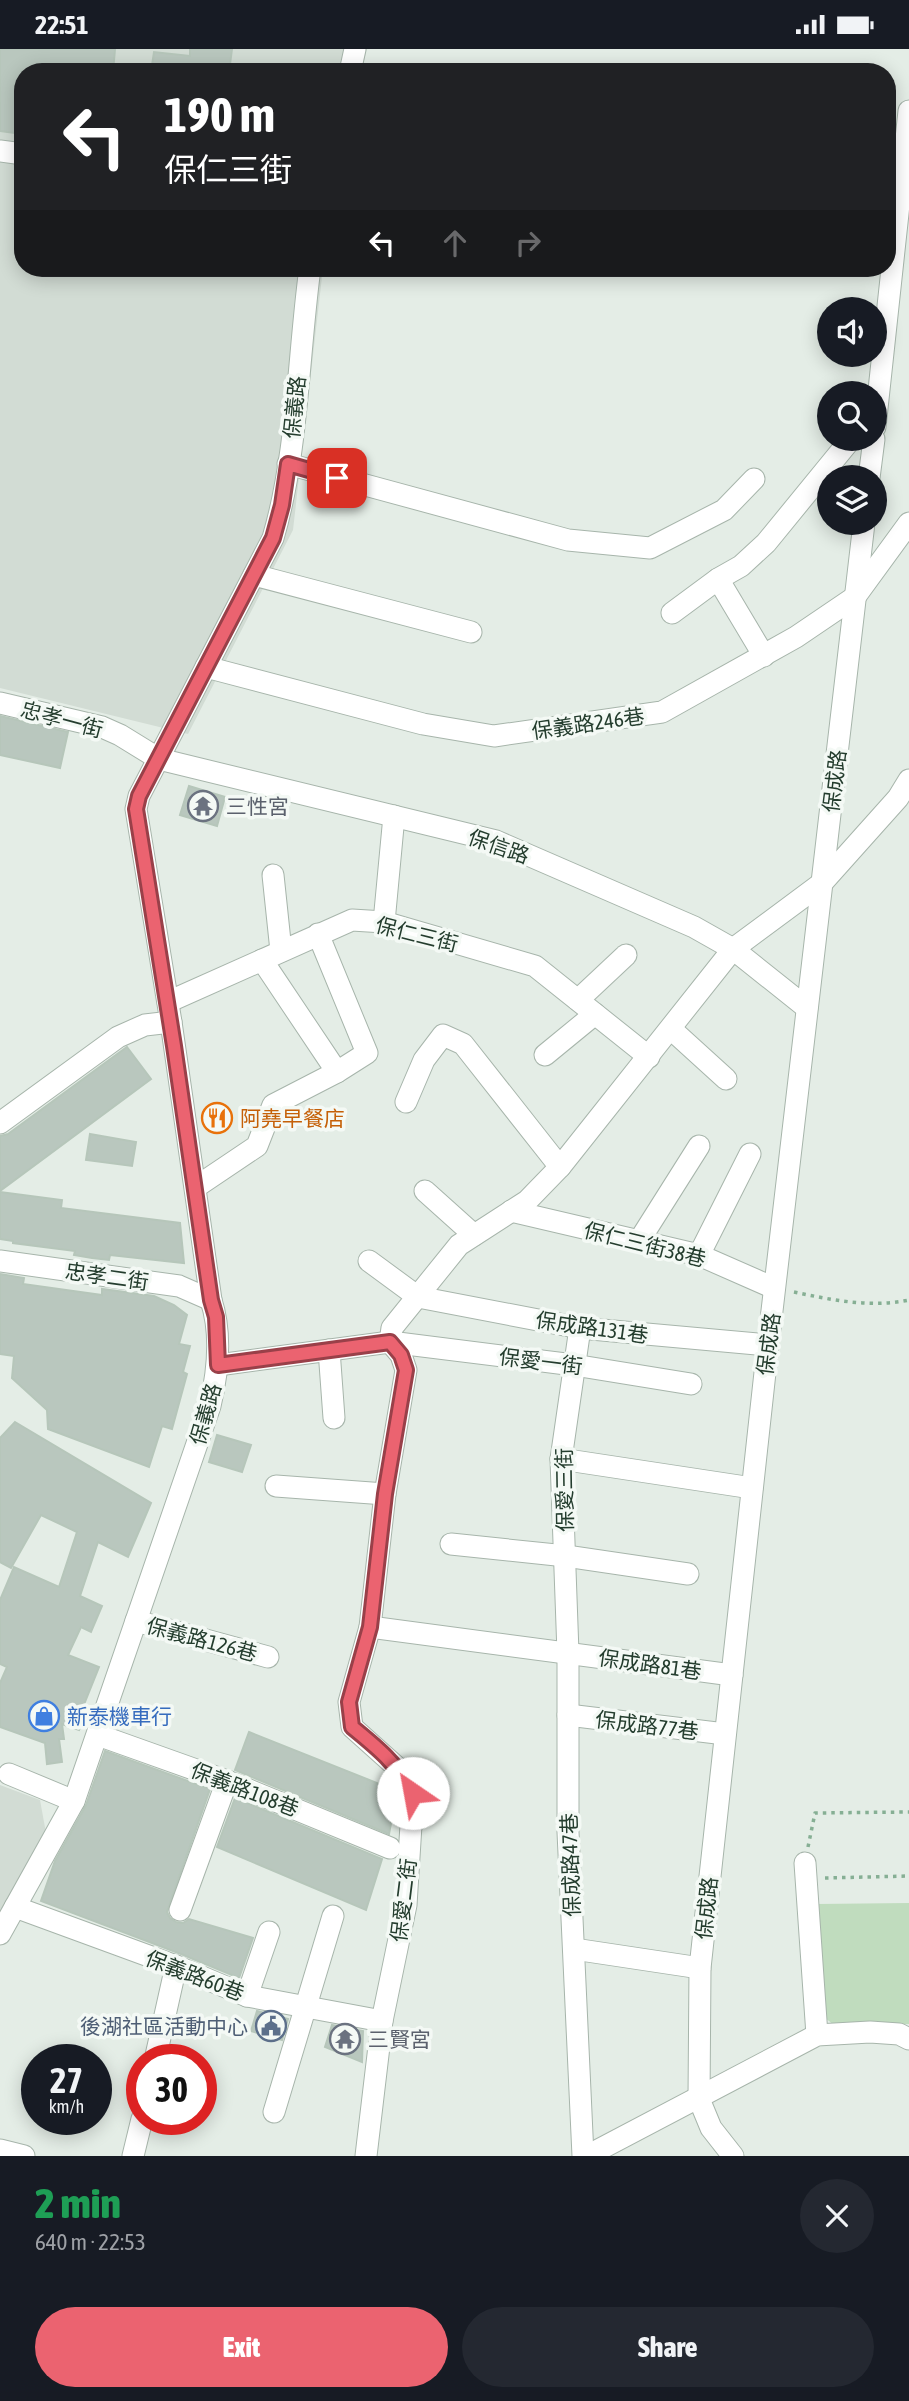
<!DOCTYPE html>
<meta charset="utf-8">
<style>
body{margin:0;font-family:"Asap Condensed","Noto Sans TC",sans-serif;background:#242831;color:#f1f3f6;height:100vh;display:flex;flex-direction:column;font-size:26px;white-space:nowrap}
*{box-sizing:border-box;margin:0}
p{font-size:23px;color:#9ea1a6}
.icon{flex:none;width:38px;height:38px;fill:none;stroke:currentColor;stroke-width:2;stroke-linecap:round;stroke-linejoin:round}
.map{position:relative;height:2107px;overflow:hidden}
.drawer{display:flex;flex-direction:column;background:#171b24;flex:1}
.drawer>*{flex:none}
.top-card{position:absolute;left:14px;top:14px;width:882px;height:214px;border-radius:28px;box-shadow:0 4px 18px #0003;background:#202124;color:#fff;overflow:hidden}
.buttons{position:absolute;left:817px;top:248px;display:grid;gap:14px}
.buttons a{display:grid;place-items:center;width:70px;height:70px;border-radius:50%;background:#171b24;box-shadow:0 4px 18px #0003;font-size:35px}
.speed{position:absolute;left:21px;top:1995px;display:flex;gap:14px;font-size:35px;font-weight:700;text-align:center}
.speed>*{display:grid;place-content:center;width:91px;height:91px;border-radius:50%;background:#171b24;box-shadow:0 4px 18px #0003;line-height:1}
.speed small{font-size:18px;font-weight:400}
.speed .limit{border:10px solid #d22;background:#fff;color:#111}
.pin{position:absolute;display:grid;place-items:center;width:60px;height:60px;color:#fff;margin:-30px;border-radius:14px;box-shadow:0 4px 10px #0006}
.me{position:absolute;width:77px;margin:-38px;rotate:327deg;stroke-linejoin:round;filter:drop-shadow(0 0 5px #0008)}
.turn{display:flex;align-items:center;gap:24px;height:147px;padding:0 35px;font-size:32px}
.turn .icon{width:91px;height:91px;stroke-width:2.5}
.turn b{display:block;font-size:49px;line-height:60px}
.lanes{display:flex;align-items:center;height:66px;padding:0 35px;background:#0003;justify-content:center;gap:35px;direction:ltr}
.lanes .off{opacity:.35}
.round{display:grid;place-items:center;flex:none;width:74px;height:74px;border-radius:37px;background:#242831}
.head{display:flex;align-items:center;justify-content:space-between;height:119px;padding:0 35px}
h1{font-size:42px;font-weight:800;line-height:52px;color:#1e9e55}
.button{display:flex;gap:14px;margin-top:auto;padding:14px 35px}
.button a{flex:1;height:80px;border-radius:42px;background:#eb6370;color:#fff;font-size:28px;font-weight:800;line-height:80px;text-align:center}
.button a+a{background:#242831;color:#f1f3f6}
.status{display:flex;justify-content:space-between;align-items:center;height:49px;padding:0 35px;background:#171b24;direction:ltr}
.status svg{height:19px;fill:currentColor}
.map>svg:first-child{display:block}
.built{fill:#d2dcd4}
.green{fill:#c0dcbe}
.building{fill:#b9c7be;stroke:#b6c6ba;stroke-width:2}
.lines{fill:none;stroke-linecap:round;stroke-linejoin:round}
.minor-casing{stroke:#a7b5ab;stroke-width:23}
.path{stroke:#86af94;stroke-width:3.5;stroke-dasharray:3.5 5;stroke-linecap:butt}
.minor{stroke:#fff;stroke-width:21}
.route-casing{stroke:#994049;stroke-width:18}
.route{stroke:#eb6370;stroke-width:12}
.labels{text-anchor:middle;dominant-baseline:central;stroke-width:7;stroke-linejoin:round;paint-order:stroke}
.street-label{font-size:21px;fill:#243d2e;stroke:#f4f9f5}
.worship-label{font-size:21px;fill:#5b616d;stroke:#f4f9f5;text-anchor:start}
.food-label{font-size:21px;fill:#c56008;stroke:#f4f9f5;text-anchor:start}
.shop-label{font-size:21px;fill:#366cbe;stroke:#f4f9f5;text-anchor:start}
.service-label{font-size:21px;fill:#4e5e75;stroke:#f4f9f5;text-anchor:end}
</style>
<div class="status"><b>22:51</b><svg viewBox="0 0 49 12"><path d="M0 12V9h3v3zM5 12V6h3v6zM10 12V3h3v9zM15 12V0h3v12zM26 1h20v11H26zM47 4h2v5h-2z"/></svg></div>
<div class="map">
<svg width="909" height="2107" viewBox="0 0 909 2107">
<rect width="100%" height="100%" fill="#e4ede6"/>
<g class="built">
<path d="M0,0H367L361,23H23V219H323L293,481L188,685L0,639Z"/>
<path d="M0,1736L40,1751L46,1784L0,1862Z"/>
</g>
<path class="green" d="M909,1854V1975L834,1976L824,1968L816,1855Z"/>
<g class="building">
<path d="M0,0H115L113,23H23V85L0,82Z"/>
<path d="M190,0H232L229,23H151L154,3L190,7Z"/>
<path d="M0,667L68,683L60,719L0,706Z"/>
<path d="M189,737L225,748L217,777L180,766Z"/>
<path d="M127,998L151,1030L0,1142V1087L8,1085Z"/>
<path d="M90,1085L136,1093L132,1117L86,1111Z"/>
<path d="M0,1143L62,1151L61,1159L180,1174L184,1214L110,1206L109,1211L92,1209L74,1206L75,1202L13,1194V1192L0,1190Z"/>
<path d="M0,1225L24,1229L23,1235L102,1246V1240L154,1247L174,1256L187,1266L179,1295L190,1297L183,1323L187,1325L172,1380L162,1377L149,1418L48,1380L47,1361L12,1329L14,1307L0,1305Z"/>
<path d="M15,1373L151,1454L128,1508L98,1493L80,1547L102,1557L91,1583L81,1578L68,1606L99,1618L83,1658L87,1659L79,1681L62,1675L64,1690H59L62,1713L47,1715L45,1694L0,1678V1634L7,1618L0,1615V1551L14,1518L59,1538L77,1483L41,1466L11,1519L0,1513V1389Z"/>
<path d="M217,1386L251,1396L242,1423L209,1413Z"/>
<path d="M249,1683L397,1742L389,1785L235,1721Z"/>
<path d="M105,1702L210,1740L167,1863L170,1869L176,1873L183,1874L189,1870L253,1889L239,1929L181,1905L41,1852L55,1812L86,1756Z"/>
<path d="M235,1749L382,1810L366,1861L217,1798Z"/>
<path d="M257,1962L288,1970L282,1991L251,1982Z"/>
<path d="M332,1976L363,1982L362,2013L325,1998Z"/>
</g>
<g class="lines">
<g class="minor-casing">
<g id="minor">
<path d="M350,23L355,0"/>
<path d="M0,102L23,105"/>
<path d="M875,378L909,62"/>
<path d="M288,415L568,491L650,499L724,461L754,430"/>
<path d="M869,429L874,390"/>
<path d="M254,526L471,583"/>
<path d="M718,530L764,607"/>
<path d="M672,564L718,530L741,517L766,494L851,390"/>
<path d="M206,618L423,675L494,687L662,663L796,588L855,548L909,474"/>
<path d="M0,654L102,678L120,686L159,710L496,792L694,878L733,900L807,959"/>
<path d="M273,826L281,902"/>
<path d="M384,873L394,767"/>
<path d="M262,911L337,1023"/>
<path d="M578,951L626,906"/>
<path d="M168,953L352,871L384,873L535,917L649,1008"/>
<path d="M671,980L726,1030"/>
<path d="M545,1006L595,965"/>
<path d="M406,1053L424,1011L443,986L463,995L560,1118"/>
<path d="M0,1074L118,988L145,976L171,973"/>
<path d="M196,1138L257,1097L273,1056L337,1023L367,1004L318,885"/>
<path d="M425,1142L474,1186"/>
<path d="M511,1162L699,1206L774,1239"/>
<path d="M639,1192L699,1097"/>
<path d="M699,1206L750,1105"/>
<path d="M0,1212L179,1237L211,1251"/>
<path d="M369,1212L418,1248L580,1279L768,1296"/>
<path d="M580,1279L561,1410L568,1604V1783L583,2107"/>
<path d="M329,1301L334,1369"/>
<path d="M218,1316L390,1293L574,1316L691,1335"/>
<path d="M561,1410L752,1439"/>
<path d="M276,1437L385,1445"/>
<path d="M451,1495L566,1507L688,1525"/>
<path d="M136,1572L268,1608"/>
<path d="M370,1578L732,1626"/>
<path d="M568,1666L725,1685"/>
<path d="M98,1686L227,1732L390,1799"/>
<path d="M9,1725L74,1752"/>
<path d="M805,1814L817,1986"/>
<path d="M15,1858L176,1917L247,1947L382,1972"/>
<path d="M180,1861L227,1732"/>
<path d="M0,1885L74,1752L210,1357C218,1323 222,1285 211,1251L171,973L136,760L139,747L273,489C298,404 298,307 310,219"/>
<path d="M574,1900L700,1919"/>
<path d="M247,1947L269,1883"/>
<path d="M155,2011L176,1917"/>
<path d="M274,2063L333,1867"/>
<path d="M0,2101L24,2107"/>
<path d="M133,2107L142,2070"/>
<path d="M366,2107L382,1972L406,1856L413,1744L400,1721L352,1678L349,1653L370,1578L385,1445L406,1321L401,1306L390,1293L392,1279L459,1196L527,1152L560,1118L733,900L822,834L898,749L909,731"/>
<path d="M587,2107L817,1986L870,1983L899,1985L909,1990"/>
<path d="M733,2107L711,2079L699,2050L700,1919L768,1296L864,474"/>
</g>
</g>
<g class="path">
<path d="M794,1243C832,1251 870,1259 909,1251"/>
<path d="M808,1798L815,1764L909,1763"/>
<path d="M825,1829L909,1827"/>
</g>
<use href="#minor" class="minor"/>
</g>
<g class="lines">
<g class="route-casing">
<path id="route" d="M337,429L288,415L282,456L273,489L139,747L136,760L174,997L211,1251L216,1268L218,1316L390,1293L401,1306L406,1321L385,1445L370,1578L349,1653L352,1678C379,1700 396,1714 413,1744"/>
</g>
<use href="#route" class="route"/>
</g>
<defs>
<g id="temple-ring" transform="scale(1.575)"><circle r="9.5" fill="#f4f9f5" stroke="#6b7280" stroke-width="1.5"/><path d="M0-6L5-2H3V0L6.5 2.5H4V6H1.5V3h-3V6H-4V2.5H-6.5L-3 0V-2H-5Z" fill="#6b7280"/></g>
<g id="restaurant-ring" transform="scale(1.575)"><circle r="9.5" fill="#f4f9f5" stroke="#e8710a" stroke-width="1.5"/><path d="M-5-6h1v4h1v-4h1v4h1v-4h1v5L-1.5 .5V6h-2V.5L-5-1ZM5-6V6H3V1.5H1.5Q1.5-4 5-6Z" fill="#e8710a"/></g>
<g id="shop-ring" transform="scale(1.575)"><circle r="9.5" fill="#f4f9f5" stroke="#3f7fe0" stroke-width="1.5"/><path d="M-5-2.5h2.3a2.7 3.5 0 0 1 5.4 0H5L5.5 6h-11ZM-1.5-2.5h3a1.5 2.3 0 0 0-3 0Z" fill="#3f7fe0"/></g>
<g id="civic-ring" transform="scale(1.575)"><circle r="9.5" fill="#f4f9f5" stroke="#5c6f8a" stroke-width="1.5"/><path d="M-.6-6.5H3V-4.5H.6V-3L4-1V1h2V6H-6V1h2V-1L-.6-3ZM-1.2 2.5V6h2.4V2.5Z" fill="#5c6f8a"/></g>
</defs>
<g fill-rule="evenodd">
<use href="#temple-ring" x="203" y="757"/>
<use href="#restaurant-ring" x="217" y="1069"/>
<use href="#shop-ring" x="44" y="1667"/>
<use href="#civic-ring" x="271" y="1977"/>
<use href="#temple-ring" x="345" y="1990"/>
</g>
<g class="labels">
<g class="street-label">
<text transform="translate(294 358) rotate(-84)">保義路</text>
<text transform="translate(62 670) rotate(15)">忠孝一街</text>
<text transform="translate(588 674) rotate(-8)">保義路246巷</text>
<text transform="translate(834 732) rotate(-83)">保成路</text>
<text transform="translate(499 797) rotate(19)">保信路</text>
<text transform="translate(417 885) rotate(14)">保仁三街</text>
<text transform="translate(645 1195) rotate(14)">保仁三街38巷</text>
<text transform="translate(107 1227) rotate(8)">忠孝二街</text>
<text transform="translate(592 1278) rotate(8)">保成路131巷</text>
<text transform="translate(768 1295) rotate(-83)">保成路</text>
<text transform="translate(541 1312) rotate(7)">保愛一街</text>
<text transform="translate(205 1365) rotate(-74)">保義路</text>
<text transform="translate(564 1441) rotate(-91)">保愛三街</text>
<text transform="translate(202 1590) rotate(15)">保義路126巷</text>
<text transform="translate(650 1615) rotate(8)">保成路81巷</text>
<text transform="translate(647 1676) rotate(7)">保成路77巷</text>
<text transform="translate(245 1740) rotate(21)">保義路108巷</text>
<text transform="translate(570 1816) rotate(-92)">保成路47巷</text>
<text transform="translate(403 1851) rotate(-83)">保愛二街</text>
<text transform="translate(706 1859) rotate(-84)">保成路</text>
<text transform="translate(195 1926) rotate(21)">保義路60巷</text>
</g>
<g class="worship-label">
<text x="226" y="757">三性宮</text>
<text x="368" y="1990">三賢宮</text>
</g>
<g class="food-label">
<text x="240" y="1069">阿堯早餐店</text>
</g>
<g class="shop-label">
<text x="67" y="1667">新泰機車行</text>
</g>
<g class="service-label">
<text x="248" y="1977">後湖社區活動中心</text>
</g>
</g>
</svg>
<div class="buttons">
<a><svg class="icon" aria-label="sound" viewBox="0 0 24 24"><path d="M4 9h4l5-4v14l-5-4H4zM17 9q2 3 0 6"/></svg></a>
<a><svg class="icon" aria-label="search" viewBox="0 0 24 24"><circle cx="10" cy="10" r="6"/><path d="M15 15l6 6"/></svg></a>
<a><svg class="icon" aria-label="layers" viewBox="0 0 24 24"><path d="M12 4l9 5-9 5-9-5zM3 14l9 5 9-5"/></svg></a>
</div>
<div class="speed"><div>27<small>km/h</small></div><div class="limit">30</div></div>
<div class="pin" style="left:337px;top:429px;background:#d93025"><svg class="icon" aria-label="arrive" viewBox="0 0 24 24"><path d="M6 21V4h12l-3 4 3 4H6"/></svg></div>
<svg class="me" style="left:413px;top:1744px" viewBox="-20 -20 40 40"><circle r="19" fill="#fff"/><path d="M0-13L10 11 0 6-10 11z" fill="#eb6370"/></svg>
<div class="top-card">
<div class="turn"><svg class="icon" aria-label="left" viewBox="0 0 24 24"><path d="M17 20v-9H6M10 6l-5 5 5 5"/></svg><div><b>190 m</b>保仁三街</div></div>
<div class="lanes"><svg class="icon" aria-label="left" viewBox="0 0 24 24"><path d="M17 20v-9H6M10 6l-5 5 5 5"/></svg><svg class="icon off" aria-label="ahead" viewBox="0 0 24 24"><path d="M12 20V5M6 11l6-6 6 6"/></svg><svg class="icon off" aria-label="right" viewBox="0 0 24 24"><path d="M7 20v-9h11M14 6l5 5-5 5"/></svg></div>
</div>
</div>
<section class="drawer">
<div class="head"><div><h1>2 min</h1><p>640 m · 22:53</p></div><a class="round"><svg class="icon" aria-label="close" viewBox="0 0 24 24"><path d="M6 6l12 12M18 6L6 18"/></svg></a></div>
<div class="button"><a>Exit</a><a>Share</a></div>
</section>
